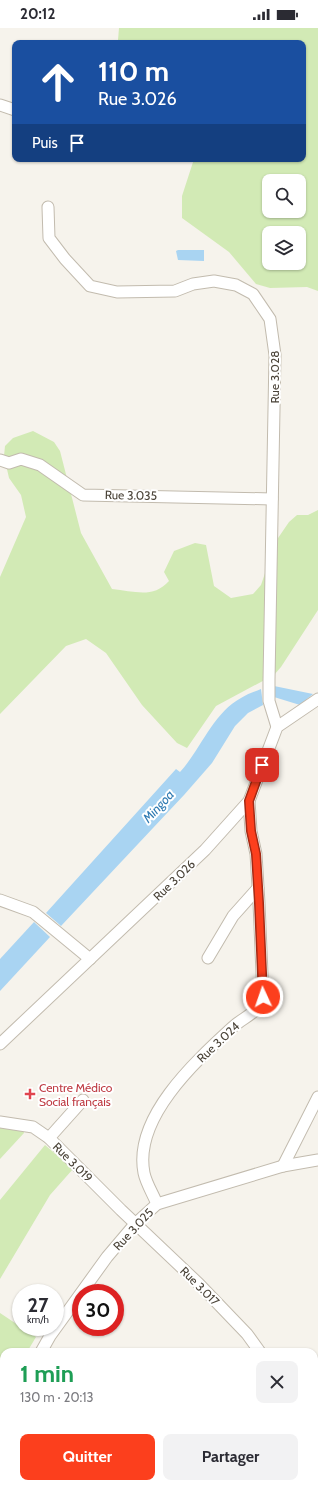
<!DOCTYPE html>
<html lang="fr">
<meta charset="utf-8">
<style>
body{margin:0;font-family:Cabin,sans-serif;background:#f2f2f3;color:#2b2b33;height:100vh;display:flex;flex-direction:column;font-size:15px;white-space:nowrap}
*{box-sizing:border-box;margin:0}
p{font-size:13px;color:#7c7c81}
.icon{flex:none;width:22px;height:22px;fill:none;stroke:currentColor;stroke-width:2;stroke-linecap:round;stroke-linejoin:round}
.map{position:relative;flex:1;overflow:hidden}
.details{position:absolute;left:0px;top:1320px;width:318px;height:140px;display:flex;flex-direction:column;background:#fff;border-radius:12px 12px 0 0;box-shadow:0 1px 3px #0004}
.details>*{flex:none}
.guide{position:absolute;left:12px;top:12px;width:294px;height:122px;border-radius:8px;box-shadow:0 1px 3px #0004;background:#1a4fa0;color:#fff;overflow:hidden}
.buttons{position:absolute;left:262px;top:146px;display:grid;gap:8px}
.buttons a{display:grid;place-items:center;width:44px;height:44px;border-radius:8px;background:#fff;box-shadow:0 1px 3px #0004;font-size:20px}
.speed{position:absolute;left:12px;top:1256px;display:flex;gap:8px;font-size:20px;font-weight:700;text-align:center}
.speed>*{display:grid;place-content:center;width:52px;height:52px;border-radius:50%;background:#fff;box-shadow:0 1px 3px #0004;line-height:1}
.speed small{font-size:10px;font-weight:400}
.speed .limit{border:6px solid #d22;background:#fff;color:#111}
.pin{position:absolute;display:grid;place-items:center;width:34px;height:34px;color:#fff;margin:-17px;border-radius:8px;box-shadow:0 2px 6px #0006}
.me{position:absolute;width:44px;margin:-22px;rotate:357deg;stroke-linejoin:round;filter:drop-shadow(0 0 3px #0008)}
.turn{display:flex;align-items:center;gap:14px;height:84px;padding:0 20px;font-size:18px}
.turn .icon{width:52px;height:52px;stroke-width:2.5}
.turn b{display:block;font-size:28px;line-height:34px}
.then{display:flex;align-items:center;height:38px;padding:0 20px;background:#0003;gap:8px;font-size:15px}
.round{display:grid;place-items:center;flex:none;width:42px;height:42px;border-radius:8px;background:#f2f2f3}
.overview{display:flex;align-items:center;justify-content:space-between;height:68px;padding:0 20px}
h1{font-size:24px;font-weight:700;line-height:30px;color:#1e9e55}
.button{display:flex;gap:8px;margin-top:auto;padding:8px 20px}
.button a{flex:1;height:46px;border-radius:8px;background:#fc3f1d;color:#fff;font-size:16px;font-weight:700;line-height:46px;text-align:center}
.button a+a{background:#f2f2f3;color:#2b2b33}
.status{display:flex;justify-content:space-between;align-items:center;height:28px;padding:0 20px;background:#fff;direction:ltr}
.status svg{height:11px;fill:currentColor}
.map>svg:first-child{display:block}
.green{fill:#d2eab5;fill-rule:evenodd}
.water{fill:#a9d4f2}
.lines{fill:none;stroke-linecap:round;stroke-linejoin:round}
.minor-casing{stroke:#c2bbae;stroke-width:13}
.minor{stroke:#fff;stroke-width:11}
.route-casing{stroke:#a42913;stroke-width:10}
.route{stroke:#fc3f1d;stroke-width:7}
.health-dot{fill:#e0444e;stroke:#fff;stroke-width:1.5}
.labels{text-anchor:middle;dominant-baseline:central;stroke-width:4;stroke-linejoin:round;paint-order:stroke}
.street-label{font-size:12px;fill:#4b4439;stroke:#fff}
.health-label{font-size:12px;fill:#be3a42;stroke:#fff;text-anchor:start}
.water-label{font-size:13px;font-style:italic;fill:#2e7ab2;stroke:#fff}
</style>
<div class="status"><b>20:12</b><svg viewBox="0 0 49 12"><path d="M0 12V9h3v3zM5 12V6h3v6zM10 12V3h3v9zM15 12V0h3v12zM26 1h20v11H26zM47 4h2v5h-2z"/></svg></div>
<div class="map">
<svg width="318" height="1460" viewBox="0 0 318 1460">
<rect width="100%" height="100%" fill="#f6f3ec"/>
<g class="green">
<path d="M119,0H318V263L307,259L270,260L256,256L229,224L182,190V168L194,131H303V15H122L118,12ZM269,153H299V183H269ZM269,205H299V235H269Z"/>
<path d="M33,403L54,414L60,423L81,505L112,561C134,563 153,571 169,553L164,544L174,523L195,515L206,517L214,558L231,570L253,566L261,557L276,513L289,494L297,487H308L318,482V582L281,639L274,647L216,678L187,720L177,715L142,677L106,625L86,611L66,618L0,686V549L26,489L21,467L9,450L4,428L5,418L13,410Z"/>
<path d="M0,1099L23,1101L24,1105L0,1131Z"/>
<path d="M45,1117L73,1141L50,1167L0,1251V1172Z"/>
<path d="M0,1285L36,1309L27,1324H4V1360L0,1367Z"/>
</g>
<g class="water">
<path d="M178,222H204V233L178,232L176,223Z"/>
<path d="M274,658L313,666L300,677L274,669Z"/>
<path d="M261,661L263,677L248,685L235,698L212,735L184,767L61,898L46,885L176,741L180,744C201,721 213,685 241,670C247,666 254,664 261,661Z"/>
<path d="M34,894L50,909L0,963V931Z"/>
</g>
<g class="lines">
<g class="minor-casing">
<g id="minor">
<path d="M0,77L15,82"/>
<path d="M48,179L49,210L65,231L90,258L117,264L175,263L193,256L214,253L236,257L253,266L270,291L275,327L269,652V673L277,699"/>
<path d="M0,432L9,435L21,431L40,437L83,467L272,471"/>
<path d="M0,872L33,884L90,931"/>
<path d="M208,930L233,888L258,860"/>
<path d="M0,1016L205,822L249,773L277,699L318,671"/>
<path d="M0,1094L33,1099L49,1110L121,1182L199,1256L247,1306L260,1324"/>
<path d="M49,1110L83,1072"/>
<path d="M283,1138L318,1069"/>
<path d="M157,1176C153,1166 146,1155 144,1145C133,1089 197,1032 234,998C244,989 260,984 263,969L259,875L256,826L251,803L249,773"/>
<path d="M41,1324L50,1308L107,1229L135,1196L157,1176L283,1138L318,1132"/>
<path d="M314,1371L318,1373"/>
<path d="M0,1394L4,1387"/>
<path d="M146,1456L148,1460"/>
<path d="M27,1460L38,1456"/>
<path d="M80,1460L86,1456"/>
</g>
</g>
<use href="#minor" class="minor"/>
</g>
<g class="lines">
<g class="route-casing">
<path id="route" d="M262,737L249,773L251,803L256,826L259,875L263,969"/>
</g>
<use href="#route" class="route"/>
</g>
<path class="health-dot" d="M28 1060h4v4h4v4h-4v4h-4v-4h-4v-4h4z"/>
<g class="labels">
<g class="street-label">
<text transform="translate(274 349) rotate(-90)">Rue 3.028</text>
<text transform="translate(131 467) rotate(1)">Rue 3.035</text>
<text transform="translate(174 852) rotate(-44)">Rue 3.026</text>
<text transform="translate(218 1014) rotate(-43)">Rue 3.024</text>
<text transform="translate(73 1134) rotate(45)">Rue 3.019</text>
<text transform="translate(133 1201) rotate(-47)">Rue 3.025</text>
<text transform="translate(200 1258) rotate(45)">Rue 3.017</text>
</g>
<g class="health-label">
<text x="39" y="1059">Centre Médico<tspan x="39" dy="14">Social français</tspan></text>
</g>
<g class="water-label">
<text transform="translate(158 778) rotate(-47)">Mingoa</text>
</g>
</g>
</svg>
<div class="buttons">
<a><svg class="icon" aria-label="search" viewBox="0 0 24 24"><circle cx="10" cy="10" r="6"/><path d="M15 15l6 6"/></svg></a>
<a><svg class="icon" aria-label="layers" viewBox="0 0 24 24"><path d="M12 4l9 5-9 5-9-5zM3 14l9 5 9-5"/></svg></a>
</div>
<div class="speed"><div>27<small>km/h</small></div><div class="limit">30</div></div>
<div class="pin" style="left:262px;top:737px;background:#d93025"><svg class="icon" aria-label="arrive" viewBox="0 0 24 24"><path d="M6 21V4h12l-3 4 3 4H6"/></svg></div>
<svg class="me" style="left:263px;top:969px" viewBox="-20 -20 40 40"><circle r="17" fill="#fc3f1d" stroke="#fff" stroke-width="3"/><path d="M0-11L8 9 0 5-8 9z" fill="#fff"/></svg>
<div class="guide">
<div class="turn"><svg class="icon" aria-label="ahead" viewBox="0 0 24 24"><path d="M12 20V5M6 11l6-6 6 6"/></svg><div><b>110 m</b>Rue 3.026</div></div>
<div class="then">Puis<svg class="icon" aria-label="arrive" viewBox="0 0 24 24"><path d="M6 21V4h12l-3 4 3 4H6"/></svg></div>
</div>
<section class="details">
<div class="overview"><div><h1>1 min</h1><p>130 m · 20:13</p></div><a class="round"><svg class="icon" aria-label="close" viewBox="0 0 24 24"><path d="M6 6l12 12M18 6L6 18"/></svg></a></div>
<div class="button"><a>Quitter</a><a>Partager</a></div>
</section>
</div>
